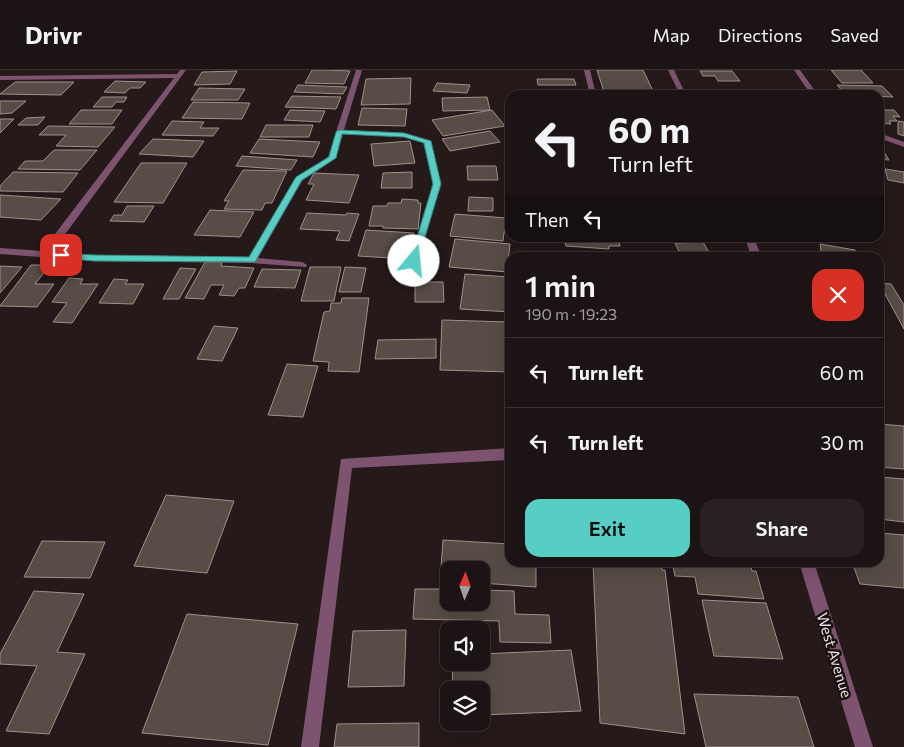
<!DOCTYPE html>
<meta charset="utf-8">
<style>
body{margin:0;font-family:Commissioner,sans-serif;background:#292022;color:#f1f3f6;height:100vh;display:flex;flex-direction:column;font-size:19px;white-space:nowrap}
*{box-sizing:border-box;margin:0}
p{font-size:16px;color:#a09ea0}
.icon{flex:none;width:28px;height:28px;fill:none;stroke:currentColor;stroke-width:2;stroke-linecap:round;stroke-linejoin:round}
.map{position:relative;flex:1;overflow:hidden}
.details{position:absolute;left:505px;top:182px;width:379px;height:315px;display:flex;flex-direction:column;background:#1c1314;border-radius:15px;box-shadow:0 5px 20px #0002,0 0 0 1px #3a3234}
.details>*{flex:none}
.guide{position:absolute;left:505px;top:20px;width:379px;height:152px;border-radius:15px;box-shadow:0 5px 20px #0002,0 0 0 1px #3a3234;background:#1c1314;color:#f1f3f6;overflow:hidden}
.needle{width:32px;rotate:2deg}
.buttons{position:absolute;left:440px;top:491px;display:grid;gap:10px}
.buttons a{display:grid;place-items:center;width:50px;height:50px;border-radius:10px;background:#1c1314;box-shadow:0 5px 20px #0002,0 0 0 1px #3a3234;font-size:25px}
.pin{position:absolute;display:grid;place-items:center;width:42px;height:42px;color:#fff;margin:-21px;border-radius:10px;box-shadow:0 2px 8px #0006}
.me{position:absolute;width:55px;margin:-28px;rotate:17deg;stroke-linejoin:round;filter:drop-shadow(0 0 4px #0008)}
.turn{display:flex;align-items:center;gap:18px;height:105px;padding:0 20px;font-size:22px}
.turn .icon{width:65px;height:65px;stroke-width:2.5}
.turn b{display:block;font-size:35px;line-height:42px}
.then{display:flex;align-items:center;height:48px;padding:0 20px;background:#0003;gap:10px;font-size:19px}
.round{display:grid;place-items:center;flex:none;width:52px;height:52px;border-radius:15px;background:#292022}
.overview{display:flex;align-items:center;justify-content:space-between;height:85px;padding:0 20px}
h1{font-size:30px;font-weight:600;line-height:38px}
.cta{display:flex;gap:10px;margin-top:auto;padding:10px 20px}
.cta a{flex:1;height:58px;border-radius:15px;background:#56cec3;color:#111;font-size:20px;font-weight:600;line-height:58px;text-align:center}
.cta a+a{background:#292022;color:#f1f3f6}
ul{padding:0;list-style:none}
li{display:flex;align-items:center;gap:15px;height:70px;padding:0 20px;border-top:1px solid #3a3234}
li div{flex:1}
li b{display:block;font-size:19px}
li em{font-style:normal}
header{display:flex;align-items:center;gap:30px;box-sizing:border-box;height:70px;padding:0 25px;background:#1c1314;border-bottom:1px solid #3a3234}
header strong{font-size:24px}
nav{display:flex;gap:28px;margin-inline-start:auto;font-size:18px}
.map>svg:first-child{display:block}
.building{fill:#574c46;stroke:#9e918a}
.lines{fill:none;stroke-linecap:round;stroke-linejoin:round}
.minor{fill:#7d5370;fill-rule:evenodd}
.route{fill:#56cec3;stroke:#38867f}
.labels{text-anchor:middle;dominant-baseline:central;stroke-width:5;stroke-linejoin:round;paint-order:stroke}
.near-street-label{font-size:15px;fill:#eae1e2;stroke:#1b1011}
</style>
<header>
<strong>Drivr</strong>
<nav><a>Map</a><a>Directions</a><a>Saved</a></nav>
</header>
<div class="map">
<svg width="904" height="677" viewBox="0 0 904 677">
<rect width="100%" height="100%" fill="#25191a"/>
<g class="building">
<path d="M312,0H327L350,1L344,14L305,13Z"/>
<path d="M597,0H643L655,25H605Z"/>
<path d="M831,0H861L873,13H842Z"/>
<path d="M237,1L230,14L194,15L202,2Z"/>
<path d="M700,1H732L740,11H718L715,6H703Z"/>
<path d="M411,8L410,34L361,35L366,9Z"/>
<path d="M537,9H574L576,15H538Z"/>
<path d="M115,11L146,12L140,18H130L125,23L104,22Z"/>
<path d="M15,12H74L61,25L0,24Z"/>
<path d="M437,13L470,15L467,23L433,21Z"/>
<path d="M298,15L347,17L343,24L294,22Z"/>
<path d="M837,15L882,16L893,27L846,25Z"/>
<path d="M199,18L245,19L238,30H191Z"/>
<path d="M735,21L738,25H687L685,22Z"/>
<path d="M292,26L341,27L336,39L285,37Z"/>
<path d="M102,27H127L124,32H116L112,37H93Z"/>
<path d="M487,27L490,40L443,41L442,28Z"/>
<path d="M0,31H26L12,43L0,44Z"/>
<path d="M193,32L250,33L242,49L182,48Z"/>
<path d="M362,38L407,39L405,56L358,55Z"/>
<path d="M81,40H122L112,54H69Z"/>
<path d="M290,40L325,41L320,52L284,50Z"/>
<path d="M492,40L505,56L443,66L432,50Z"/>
<path d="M879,40H894L900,47L893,46L897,51H889L891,54L879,53Z"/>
<path d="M45,47L38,55H18L26,48Z"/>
<path d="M0,49H14L0,63Z"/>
<path d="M172,51L204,52L200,58H219L213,66L162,65Z"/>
<path d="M898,51L904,52V66L898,64Z"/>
<path d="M266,55H313L309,67H260Z"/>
<path d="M48,56L115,57L98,77L56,76L66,65H39Z"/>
<path d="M490,61L500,72L450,81L442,69Z"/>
<path d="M153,69L204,71L193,87L139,84Z"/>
<path d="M259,69L320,72L313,87L250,83Z"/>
<path d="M410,71L415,93L374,96L371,74Z"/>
<path d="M879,76H880L889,90L879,89Z"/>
<path d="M54,80H97L80,100L18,99L25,91H43Z"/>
<path d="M242,86L297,90L291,100L236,96Z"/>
<path d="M141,93H187L163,133L114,132Z"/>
<path d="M467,96H496L498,110H468Z"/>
<path d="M885,99L904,102V113L888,110Z"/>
<path d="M243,100L287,101L272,133H265L262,140L224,139L229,131H224Z"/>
<path d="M13,102L78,103L63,122L0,121V116Z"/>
<path d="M412,102V118H381L383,103Z"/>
<path d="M314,103L359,105L349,133L306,130L314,114H308Z"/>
<path d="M0,125L61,129L41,150L0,147Z"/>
<path d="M469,127L493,128V141H468Z"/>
<path d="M402,129L418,130V133H421L418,159L383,158V156H369L373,136H387L388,133H401Z"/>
<path d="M127,136H154L144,152L110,151L114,145H122Z"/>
<path d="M210,140L254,142L240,167L194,165Z"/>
<path d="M307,143L346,145L347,143L359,144L349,171L336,170L340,161L300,159Z"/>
<path d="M455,144L506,148L503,171L450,166Z"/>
<path d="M366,160L414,163L407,189L358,186Z"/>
<path d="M564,168H618L620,176H609V179L566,176Z"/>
<path d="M455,169L510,174L507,202L449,197Z"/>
<path d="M703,172L712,188H682L675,173Z"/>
<path d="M820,174L855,180L856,188H822Z"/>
<path d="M205,192H222L221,196L254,198L245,218H239L234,226L219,225L224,215H211L204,229L185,228Z"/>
<path d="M31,195H50L35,214H54L37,237L0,236Z"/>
<path d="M0,196L22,197L0,223Z"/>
<path d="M310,197H341L334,231H301Z"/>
<path d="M345,197L366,198L361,222H339Z"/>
<path d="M180,198L196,199L179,229H163Z"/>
<path d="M262,199L301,200L295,218L254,217Z"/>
<path d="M465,204L510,207V242L460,239Z"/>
<path d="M69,208L83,209L80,214H98L72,253L53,252L67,233L52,232Z"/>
<path d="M114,209L128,210L125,214H144L133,234L99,233Z"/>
<path d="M415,212H443L444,232H415Z"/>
<path d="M879,213L891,214L904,235V259Z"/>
<path d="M342,228H369L359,302L328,301L329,292L313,291L324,242L330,241L331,233H341Z"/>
<path d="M442,250L510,252V302L440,300Z"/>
<path d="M214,256L238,258L222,291L197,289Z"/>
<path d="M436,269V288L375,289L378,270Z"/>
<path d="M287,294L318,296L303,347L268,345Z"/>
<path d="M879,354L904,356V399L879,397Z"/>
<path d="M879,407L904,409V452L879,449Z"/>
<path d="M166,425L234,431L207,503L134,496Z"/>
<path d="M879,463L904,465V518L860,514L852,492H879Z"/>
<path d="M443,470L510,474V492H536V517L481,513V500H449V511H440Z"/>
<path d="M42,471L105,472L90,508L24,507Z"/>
<path d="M618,492H661L662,500H665L685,664L600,653L593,493L618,495Z"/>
<path d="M672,492H750L752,501H756L764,529L698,524L695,507L675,506Z"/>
<path d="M415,519H449V532H481V520L514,521L515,544L549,545L551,573L500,572L499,551L413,549Z"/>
<path d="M34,521L84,524L57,582L85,584L49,664L6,661L37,596L0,594V584Z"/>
<path d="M702,530L766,533L783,589L714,586Z"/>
<path d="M187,544L298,554L268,675L142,663Z"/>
<path d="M406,560L404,616L348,617L353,561Z"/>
<path d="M571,580L581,641L481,645V620H453L452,592H481V584Z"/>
<path d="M694,624L798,627L814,677H706Z"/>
<path d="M419,653V677H334L337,654Z"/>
</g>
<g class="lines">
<g class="minor">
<path d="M180,0H186L52,182L94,185L249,187L296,107L328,87L356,0H362L344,60L404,63L431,71L441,114L418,193H410L409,191L433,114L423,72L404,67L343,64L336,88L302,111L258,188L302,192L307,195L306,197L252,193L94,191L0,184V178L42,181L174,8L0,10V6L177,4Z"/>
<path d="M584,0H590L596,25H590Z"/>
<path d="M668,0H674L686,25H680Z"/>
<path d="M794,0H800L818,25H811Z"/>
<path d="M879,63L904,72V77L879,68Z"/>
<path d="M745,168H754L762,188H752Z"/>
<path d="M510,378V390L352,398L319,677H301L341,389Z"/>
<path d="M799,492H814L873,677H855Z"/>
</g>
</g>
<path class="route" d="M339,60L404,63L431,71L441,114L417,193H411L410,191L433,114L424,73L404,67L342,64L336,88L302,110L255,192L94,191L61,188L57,185L61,183L94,185L249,187L296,107L329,87L336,62Z"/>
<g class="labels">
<g class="near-street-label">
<text transform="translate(835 585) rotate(73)">West Avenue</text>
</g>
</g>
</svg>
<div class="buttons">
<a><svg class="needle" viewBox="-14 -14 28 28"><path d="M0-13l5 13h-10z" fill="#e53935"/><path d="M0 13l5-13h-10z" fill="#a09ea0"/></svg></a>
<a><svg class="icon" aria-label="sound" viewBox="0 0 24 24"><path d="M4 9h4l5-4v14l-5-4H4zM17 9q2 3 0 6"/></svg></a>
<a><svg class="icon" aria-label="layers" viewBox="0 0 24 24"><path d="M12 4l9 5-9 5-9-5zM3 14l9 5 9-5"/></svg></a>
</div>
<div class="pin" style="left:61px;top:185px;background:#d93025"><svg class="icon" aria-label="arrive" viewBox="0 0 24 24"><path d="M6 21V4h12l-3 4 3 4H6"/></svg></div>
<svg class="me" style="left:414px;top:191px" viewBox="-20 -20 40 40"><circle r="19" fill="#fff"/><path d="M0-13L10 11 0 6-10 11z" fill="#56cec3"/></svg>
<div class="guide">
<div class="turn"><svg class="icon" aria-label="left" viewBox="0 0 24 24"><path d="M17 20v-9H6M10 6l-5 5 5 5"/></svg><div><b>60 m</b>Turn left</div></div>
<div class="then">Then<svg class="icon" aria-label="left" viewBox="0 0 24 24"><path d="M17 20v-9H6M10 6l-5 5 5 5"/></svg></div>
</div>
<section class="details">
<div class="overview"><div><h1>1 min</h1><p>190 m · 19:23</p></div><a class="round" style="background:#d93025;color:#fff"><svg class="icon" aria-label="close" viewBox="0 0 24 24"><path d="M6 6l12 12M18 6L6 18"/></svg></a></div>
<ul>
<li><svg class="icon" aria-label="left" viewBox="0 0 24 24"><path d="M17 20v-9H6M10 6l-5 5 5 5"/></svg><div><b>Turn left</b></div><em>60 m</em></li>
<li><svg class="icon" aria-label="left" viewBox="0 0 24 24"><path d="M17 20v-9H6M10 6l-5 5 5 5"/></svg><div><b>Turn left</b></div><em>30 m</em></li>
</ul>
<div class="cta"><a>Exit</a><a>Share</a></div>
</section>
</div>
